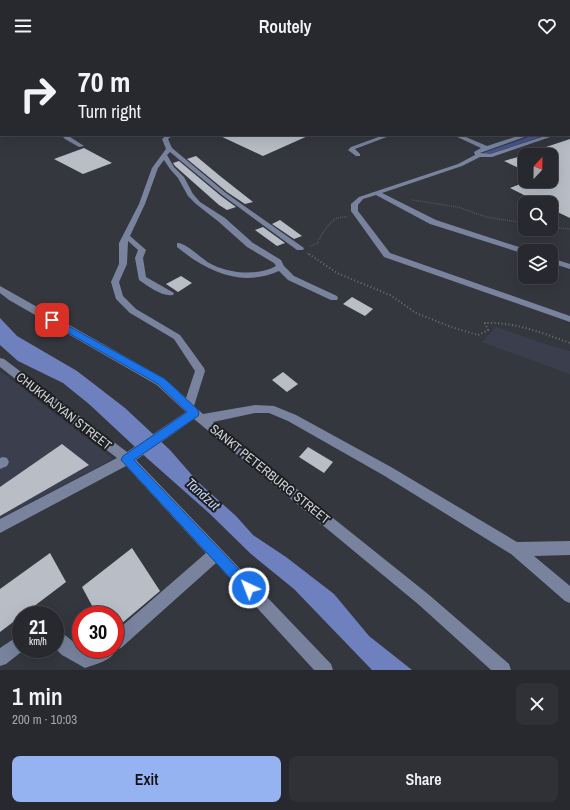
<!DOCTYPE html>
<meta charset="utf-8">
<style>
body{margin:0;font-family:"Archivo Narrow",sans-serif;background:#303137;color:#f1f3f6;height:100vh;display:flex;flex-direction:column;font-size:15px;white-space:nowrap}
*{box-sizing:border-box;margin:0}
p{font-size:13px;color:#a5a6aa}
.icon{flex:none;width:22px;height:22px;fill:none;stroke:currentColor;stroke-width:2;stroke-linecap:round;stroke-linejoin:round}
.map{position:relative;height:618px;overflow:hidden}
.drawer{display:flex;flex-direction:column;background:#28292f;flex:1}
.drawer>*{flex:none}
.guide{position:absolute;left:0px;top:0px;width:570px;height:84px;box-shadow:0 4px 16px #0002,0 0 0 1px #44454b;background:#28292f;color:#f1f3f6;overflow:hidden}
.needle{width:26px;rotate:22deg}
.controls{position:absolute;left:518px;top:96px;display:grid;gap:8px}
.controls a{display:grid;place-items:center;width:40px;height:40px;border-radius:8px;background:#28292f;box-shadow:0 4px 16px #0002,0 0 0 1px #44454b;font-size:20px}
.speed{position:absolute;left:12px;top:554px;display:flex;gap:8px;font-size:20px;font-weight:700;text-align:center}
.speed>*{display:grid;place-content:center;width:52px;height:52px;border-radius:50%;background:#28292f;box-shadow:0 4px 16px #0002,0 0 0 1px #44454b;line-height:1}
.speed small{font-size:10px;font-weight:400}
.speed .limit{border:6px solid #d22;background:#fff;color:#111}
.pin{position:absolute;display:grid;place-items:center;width:34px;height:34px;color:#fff;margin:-17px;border-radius:8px;box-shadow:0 2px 6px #0006}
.me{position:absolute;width:44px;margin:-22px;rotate:317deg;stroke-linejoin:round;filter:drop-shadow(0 0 3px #0008)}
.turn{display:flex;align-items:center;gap:14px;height:84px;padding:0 12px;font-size:18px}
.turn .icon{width:52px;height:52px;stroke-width:2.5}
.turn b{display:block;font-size:28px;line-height:34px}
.round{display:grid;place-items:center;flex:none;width:42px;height:42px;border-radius:8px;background:#303137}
.head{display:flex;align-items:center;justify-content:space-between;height:68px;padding:0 12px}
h1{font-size:24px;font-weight:600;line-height:30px}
.action{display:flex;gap:8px;margin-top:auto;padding:8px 12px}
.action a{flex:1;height:46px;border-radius:8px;background:#95b2f1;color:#111;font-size:16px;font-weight:600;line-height:46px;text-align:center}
.action a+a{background:#303137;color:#f1f3f6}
header{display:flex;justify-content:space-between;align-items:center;height:52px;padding:0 12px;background:#28292f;font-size:18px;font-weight:600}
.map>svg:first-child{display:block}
.built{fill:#3b3f4d}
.green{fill:#45558e}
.water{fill:#6e81be}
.building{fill:#b9bdc6}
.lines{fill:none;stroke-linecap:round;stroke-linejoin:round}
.path-far1{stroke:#6e6f76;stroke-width:1.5;stroke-dasharray:0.5 1.5;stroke-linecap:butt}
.path{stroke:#6e6f76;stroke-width:2;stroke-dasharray:1 2.5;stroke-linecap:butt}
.minor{fill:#79839e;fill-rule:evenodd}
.route{fill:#1a73e8;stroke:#114b97}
.labels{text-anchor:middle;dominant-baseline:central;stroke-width:4;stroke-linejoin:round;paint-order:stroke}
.near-street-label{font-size:13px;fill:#d1d2d7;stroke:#1d1f22}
.near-water-label{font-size:14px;font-style:italic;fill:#c8d4f7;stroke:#1d1f22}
</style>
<header><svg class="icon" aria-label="menu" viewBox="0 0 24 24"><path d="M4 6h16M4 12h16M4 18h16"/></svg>Routely<svg class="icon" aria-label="heart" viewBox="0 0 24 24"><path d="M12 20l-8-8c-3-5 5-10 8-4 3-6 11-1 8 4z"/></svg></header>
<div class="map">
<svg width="570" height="618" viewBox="0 0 570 618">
<rect width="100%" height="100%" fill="#35373f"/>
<g class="built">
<path d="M496,275L551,294L570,299V322L482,290Z"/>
<path d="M0,319L113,407L0,466Z"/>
</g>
<path class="green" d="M534,83H546L486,103L480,102Z"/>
<path class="water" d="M0,266L17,284L77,319L125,356L170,398L198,430L236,464L253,483L286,505L334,542L369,584L412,618H372L294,537L251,502L209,461L148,407L89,352L63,331L18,309L0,293Z"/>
<g class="building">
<path d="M218,83H310L263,104Z"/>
<path d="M570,87V166L551,157V151H540L510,136L528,129H551V103H528V101Z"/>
<path d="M84,96L112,111L83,122L54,107Z"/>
<path d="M525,102V119L504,109L518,105Z"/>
<path d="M196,104L220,124L253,150L245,152L227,140L187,107Z"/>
<path d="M179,109L221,144L236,155L227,158L219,153L175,114L173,111Z"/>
<path d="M280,168L302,184L294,187L272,172Z"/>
<path d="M263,175L285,191L277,194L255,178Z"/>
<path d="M181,224L192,231L178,240L166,232Z"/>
<path d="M352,245L373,257L365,264L343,252Z"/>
<path d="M283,320L298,332L287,340L272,328Z"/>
<path d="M62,392L89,413L0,464V435Z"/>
<path d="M308,395L333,410L324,421L299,405Z"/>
<path d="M132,496L160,539L115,577V563H97L82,535Z"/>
<path d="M50,501L66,530L0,580V537Z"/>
</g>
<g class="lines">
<g class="path-far1">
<path d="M412,148L458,155L486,165L525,171"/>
<path d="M551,175L570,177"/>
<path d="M310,194L318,191C318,186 330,170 335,167C339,165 344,165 348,165"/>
<path d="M307,201L310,203"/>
</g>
<path class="path" d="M309,202L337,221L390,243L416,261L451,275L478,283L488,278L485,271C516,270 542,281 570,291"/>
<g class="minor">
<path d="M32,0H36L37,1H33Z"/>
<rect x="85" y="0" width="4" height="1"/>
<rect x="131" y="0" width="4" height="1"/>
<rect x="150" y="0" width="4" height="1"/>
<rect x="569" y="3" width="1" height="3"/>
<rect x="0" y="10" width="1" height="2"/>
<rect x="0" y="20" width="1" height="2"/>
<rect x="569" y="28" width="1" height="2"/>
<rect x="0" y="32" width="1" height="2"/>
<rect x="569" y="40" width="1" height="3"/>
<rect x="569" y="67" width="1" height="4"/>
<path d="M570,75V79L569,80V76Z"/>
<path d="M61,83H67L84,94L79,95L65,87Z"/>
<path d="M167,83H173L168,87L172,96L226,141L304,196L303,198H297L222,143L170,100L167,103L174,115L184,125L193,142L200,150L225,166L253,191L281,208L284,214L294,224L337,244L338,246L337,248H331L288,228L279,219C241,236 206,219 177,195V191C185,190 201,206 209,211C227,221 256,225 276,214L274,211L247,195L219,170L196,152L188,144L178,126L170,117L164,108L158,116L145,152L130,184L146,198L143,206L146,225L174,241L173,243C162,245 148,234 139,228L135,206L138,198L128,189L127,212L119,230L123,244L136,257L180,283L204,316L205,319L194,354L203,362L255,353L274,354L296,363L391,415L517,490L570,489V503L534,504L570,534V551L565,549L511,502L383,423L288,369L269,361H255L213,370L428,542L509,612L511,618H491L418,552L194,367L136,408L331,612L333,618H314L216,511L121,596L116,598C111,609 96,612 85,616L62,603L55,596V577C65,581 77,594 86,600L93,597H115V580L206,501L126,414L0,481V467L117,406L0,315V306L4,307L127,400L186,360L157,333L9,248L0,241V234L165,327L186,346L195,319L174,287L130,261L116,247L111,230L119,212V191L139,152L152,116L166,97L162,87Z"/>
<path d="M384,83H392L355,97L360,102V104H356L348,98L351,95Z"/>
<path d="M453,83H461L487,94L521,83H530L480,101L490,102L548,83H556L492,105H480L462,114L382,141L436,168L528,198L525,199V202L430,172L376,143L363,147L358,153V159L390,201L570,264V270L384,205L351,159V152L359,145L458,112L475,103L474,100L481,96Z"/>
<path d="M551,206L570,212V217L551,211Z"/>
<path d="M3,405L7,406L9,410L7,414L0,417V406Z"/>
<path d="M21,582V597H25L6,612L0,614V596Z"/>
</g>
</g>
<path class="route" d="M52,265L165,327L198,358L199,361L198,364L134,408L253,532L255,536L253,541L249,543L244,541L121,408L123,404L187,360L158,332L49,270L48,268L49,266Z"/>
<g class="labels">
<g class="near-street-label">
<text transform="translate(64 359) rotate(38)">CHUKHAJYAN STREET</text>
<text transform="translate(270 422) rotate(39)">SANKT PETERBURG STREET</text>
</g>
<g class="near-water-label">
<text transform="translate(203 442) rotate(42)">Tandzut</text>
</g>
</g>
</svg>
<div class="controls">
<a><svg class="needle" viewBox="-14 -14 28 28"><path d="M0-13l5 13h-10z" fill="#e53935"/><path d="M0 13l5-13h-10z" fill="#a5a6aa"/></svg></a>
<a><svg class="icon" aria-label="search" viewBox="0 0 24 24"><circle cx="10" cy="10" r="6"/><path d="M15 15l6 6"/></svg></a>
<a><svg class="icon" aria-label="layers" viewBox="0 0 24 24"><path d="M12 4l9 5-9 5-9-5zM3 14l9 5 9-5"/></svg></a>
</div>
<div class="speed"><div>21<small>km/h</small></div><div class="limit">30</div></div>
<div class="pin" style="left:52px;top:268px;background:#d93025"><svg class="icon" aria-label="arrive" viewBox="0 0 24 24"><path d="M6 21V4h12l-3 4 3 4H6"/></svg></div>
<svg class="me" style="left:249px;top:536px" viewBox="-20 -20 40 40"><circle r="17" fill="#1a73e8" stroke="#fff" stroke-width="3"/><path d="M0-11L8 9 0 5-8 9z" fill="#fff"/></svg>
<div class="guide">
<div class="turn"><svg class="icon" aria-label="right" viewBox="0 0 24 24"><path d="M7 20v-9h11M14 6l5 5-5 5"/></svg><div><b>70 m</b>Turn right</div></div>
</div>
</div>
<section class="drawer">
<div class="head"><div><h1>1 min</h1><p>200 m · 10:03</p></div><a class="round"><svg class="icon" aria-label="close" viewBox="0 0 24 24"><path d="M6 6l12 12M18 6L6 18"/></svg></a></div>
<div class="action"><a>Exit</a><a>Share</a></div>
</section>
